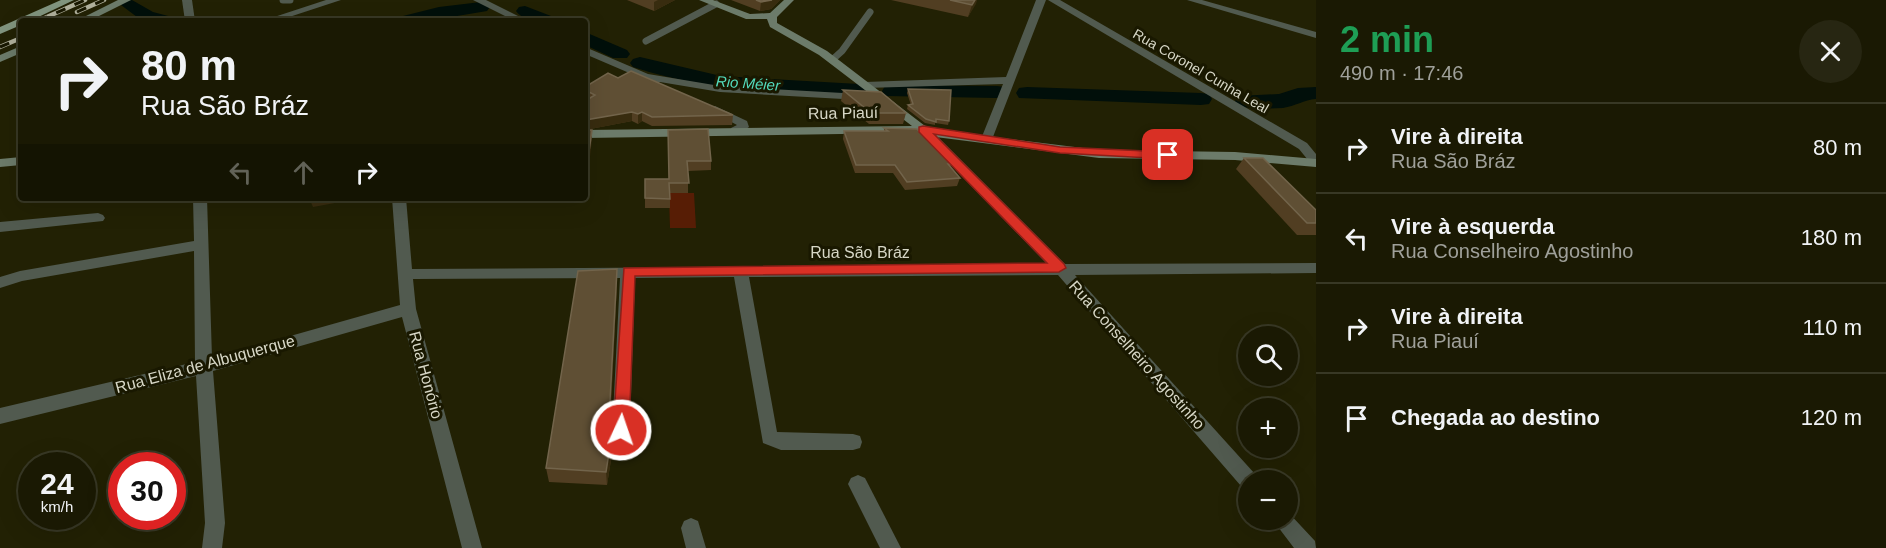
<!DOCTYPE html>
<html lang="pt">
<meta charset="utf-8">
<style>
body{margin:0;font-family:Arial,sans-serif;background:#272612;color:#f1f3f6;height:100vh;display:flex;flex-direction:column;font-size:22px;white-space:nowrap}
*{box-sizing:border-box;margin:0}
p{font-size:20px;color:#9fa09a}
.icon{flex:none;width:33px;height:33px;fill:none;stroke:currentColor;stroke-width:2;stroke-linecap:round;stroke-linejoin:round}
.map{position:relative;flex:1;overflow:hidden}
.sheet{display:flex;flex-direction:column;background:#1a1903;width:570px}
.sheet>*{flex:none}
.top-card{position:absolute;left:18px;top:18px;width:570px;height:183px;border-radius:6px;box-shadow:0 6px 24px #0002,0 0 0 2px #383825;background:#1a1903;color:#f1f3f6;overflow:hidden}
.tools{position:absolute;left:1238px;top:326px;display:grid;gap:12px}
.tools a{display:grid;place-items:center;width:60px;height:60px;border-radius:50%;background:#1a1903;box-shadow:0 6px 24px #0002,0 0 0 2px #383825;font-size:30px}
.speed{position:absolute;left:18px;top:452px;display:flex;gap:12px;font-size:30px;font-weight:700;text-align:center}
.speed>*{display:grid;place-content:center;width:78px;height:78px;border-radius:50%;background:#1a1903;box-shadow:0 6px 24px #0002,0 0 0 2px #383825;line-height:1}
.speed small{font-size:15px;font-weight:400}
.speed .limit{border:9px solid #d22;background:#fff;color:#111}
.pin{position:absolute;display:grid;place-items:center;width:51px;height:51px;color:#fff;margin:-26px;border-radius:12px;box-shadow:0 3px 9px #0006}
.me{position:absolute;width:66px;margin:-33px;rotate:3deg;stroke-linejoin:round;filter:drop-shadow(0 0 4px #0008)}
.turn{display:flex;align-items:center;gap:21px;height:126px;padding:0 24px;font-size:27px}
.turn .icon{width:78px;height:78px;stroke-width:2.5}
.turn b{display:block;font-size:42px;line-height:51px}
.lanes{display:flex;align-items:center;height:57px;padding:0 24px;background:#0003;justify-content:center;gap:30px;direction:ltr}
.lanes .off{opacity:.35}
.round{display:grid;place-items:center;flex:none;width:63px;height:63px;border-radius:32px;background:#272612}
.summary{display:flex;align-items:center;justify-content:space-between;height:102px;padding:0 24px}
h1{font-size:36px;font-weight:800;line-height:45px;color:#1e9e55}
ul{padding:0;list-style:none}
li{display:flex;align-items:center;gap:18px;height:90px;padding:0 24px;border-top:2px solid #383825}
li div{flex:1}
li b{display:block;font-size:22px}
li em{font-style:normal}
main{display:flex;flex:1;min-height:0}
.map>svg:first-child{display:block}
.green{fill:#571d05}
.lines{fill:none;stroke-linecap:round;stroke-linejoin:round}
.river{fill:#010f0a;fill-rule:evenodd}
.lane{stroke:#515a4f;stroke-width:7}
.street{fill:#515a4f;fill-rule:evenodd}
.secondary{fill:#6c7b6a;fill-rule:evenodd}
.primary{fill:#81947e;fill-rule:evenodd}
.rail-casing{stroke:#b0b09c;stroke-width:4.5}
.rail{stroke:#191800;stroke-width:3;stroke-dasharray:10;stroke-linecap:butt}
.wall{fill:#513e22}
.shaded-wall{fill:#382c0f}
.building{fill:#5f4f34;stroke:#72644b;stroke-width:1.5}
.route{fill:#d93025;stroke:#8d1f18;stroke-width:1.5}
.labels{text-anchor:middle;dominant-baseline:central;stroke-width:6;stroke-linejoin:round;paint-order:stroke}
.far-street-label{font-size:14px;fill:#d7d7c6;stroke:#191800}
.far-water-label{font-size:15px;font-style:italic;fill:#53dcbd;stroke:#191800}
.street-label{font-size:16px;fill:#d7d7c6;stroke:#191800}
</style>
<main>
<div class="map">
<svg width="1316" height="548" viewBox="0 0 1316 548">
<rect width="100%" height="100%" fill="#222104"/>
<path class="green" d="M669,193H694L696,228H670Z"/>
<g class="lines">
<g class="river">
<path d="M132,0L153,12L172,17L174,21L141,20L121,5L124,1Z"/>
<path d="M481,2L490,7L487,11L427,21H397L399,17L439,7Z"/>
<path d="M525,6L551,16L553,20C541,23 524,22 516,11L519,7Z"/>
<path d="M585,32L627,50L630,54L627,58H613L585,45Z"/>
<path d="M640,57L721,76L859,84L867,85L870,90L867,95L859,96C782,94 707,91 633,67L630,63L633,59Z"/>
<path d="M893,85L997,86L1005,87L1008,92L1005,97L997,98L885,96L882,91L885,86Z"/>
<path d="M1027,87L1201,93L1209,94L1212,99L1209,104L1201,105L1019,98L1016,93L1019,88Z"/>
<path d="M1316,87V99C1304,100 1295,106 1283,108C1269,109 1252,109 1238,106L1235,101L1238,96L1279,94L1298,88Z"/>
</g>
<g class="lane">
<path d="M283,0H290"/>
<path d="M646,41L716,4"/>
<path d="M832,60L842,51L870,12"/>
</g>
<g class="street">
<path d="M182,0H192L195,21H185Z"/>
<path d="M326,0H341L277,21H262Z"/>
<path d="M473,0H486L528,21H515Z"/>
<path d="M1036,0H1046L991,142L987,143L981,139L1003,84L865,88L859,85L865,82L1006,77Z"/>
<path d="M1048,0H1060L1307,143L1316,154V166L1312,165L1299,149Z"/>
<path d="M1187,0H1202L1316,32V38Z"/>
<path d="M585,47L648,74L720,86L861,94L867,97L861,100L720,92L660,82L655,84L585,54Z"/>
<path d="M715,106L747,121L749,127L739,134H731V128L737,125L711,111L709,109Z"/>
<path d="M923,125L927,126L1065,264L1316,263V273L1075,275L1255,474L1258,480H1248V489L1241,486L1058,275L749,277L777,432L853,434L860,436L862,442L860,448L853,450H781L763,443L734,277L635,278L629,453L627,459L620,461L613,459L611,453L620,278L413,279L416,309L482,548H462L402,317L213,371L225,523L222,548H202L205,523L196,376L0,424V408L195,362L194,251L22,281L0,288V277L20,271L194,241L193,198H207L212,358L400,305L392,198H406L412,269L1048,265L919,132V126Z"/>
<path d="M98,213L103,215L105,218L103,221L0,232V222Z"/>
<path d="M858,475L865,478L901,548H880L848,484L851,478Z"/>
<path d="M1287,511L1315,541L1316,548H1294L1272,519H1287Z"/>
<path d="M691,518L698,521L706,548H686L681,528L684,521Z"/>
</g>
<g class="secondary">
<path d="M118,0H131L89,21H76Z"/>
<path d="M699,0H713L750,14L770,13L784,0H794L777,17V23L827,51L929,129L1099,150L1235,152L1316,159V167L1235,160L1099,158L904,133L585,138V130L912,126L819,55L770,27L767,19H746Z"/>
<path d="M21,46V53L0,62V55Z"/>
<path d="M21,157V165L0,167V159Z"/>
</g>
<path class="primary" d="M61,0H74L30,21H21V25L0,34V27Z"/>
<g class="rail-casing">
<g id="rail">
<path d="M77,12L104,0"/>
<path d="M38,21L85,0"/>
<path d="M0,47L21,38"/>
</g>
</g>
<use href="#rail" class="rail"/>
</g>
<g class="wall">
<path d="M627,0H675L654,11Z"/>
<path d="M731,0H780L771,9L760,11Z"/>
<path d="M891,0H977L968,17Z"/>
<path d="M618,78L733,115L732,125L652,126L642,121L638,124L632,121L585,130V101L587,100H585V87Z"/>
<path d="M908,89L949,121L948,125L935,123V125L925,123L907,109L908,105H911L907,93Z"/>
<path d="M843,90L906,113L903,124H869L841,101Z"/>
<path d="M884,128L952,164L951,167L960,178L957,186L905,190L893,173H855L843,139L844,131H884Z"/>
<path d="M668,130L711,161V170L688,171V193H670V208H645V198L669,179Z"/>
<path d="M1244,158L1316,210V235H1297L1236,169Z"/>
<rect x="540" y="198" width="45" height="2"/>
<path d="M617,284L609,444L611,460L607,485L549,482L546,468Z"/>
</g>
<g class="shaded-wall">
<path d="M658,0H675L654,11V2Z"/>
<path d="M772,0H780L771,9L760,11L761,2Z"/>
<path d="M975,0H977L976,4L968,17L972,5Z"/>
<path d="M632,112V121L585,130V120Z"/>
<path d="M642,112V121L638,124V114Z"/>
<path d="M592,130V140L585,197V180Z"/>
<path d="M309,198H362L313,207Z"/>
<path d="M617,269V284L609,452L610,446L611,460L607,485L606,472Z"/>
</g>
<g class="building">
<path d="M756,0H772L761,2Z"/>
<path d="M950,0H975L972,5Z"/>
<path d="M631,71L733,115L652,117L642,112L638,114L632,112L585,120V101L595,95L585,90V87L608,73L618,78Z"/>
<path d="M908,89L951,90L949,121L936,119V122L926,119L908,105L913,104Z"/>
<path d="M843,90L881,92L906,113H871Z"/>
<path d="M884,128L917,129L952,164H948L960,178L907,182L895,165H856L844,131H888Z"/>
<path d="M708,129L711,161H687L689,183H669L670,199L645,198V179H669L668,130Z"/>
<path d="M585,130H592L585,180Z"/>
<path d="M1244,158H1263L1316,210V223H1307Z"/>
<path d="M617,269L608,439L610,446L606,472L546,468L578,271Z"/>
</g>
<path class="route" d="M923,126L1060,147L1168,152L1174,155L1168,159L1060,153L934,134L1064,264L1066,268L1059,272L635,276L629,430L627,436H615L613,430L624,268L1047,263L919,132V127Z"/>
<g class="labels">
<g class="far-street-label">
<text transform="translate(1201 71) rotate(30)">Rua Coronel Cunha Leal</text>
</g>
<g class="far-water-label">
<text transform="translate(748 83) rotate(4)">Rio Méier</text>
</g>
<g class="street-label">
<text transform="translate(843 113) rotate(-1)">Rua Piauí</text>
<text x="860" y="252">Rua São Bráz</text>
<text transform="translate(1137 355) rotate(48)">Rua Conselheiro Agostinho</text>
<text transform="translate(205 364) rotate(-15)">Rua Eliza de Albuquerque</text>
<text transform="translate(426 375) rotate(75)">Rua Honório</text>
</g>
</g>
</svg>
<div class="tools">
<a><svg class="icon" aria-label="search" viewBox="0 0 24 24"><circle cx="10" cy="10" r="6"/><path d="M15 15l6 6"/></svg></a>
<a>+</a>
<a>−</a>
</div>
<div class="speed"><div>24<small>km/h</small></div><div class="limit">30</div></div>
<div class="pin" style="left:1168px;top:155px;background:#d93025"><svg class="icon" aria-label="arrive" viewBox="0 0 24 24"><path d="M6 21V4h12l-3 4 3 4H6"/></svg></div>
<svg class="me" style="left:621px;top:430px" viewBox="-20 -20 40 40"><circle r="17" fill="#d93025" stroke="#fff" stroke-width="3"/><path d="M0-11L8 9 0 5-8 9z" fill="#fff"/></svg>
<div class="top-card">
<div class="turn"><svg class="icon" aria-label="right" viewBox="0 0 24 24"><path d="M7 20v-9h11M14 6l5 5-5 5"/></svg><div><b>80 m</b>Rua São Bráz</div></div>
<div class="lanes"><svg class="icon off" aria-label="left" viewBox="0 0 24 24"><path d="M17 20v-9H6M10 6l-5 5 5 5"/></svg><svg class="icon off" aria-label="ahead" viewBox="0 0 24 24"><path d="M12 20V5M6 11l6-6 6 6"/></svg><svg class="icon" aria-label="right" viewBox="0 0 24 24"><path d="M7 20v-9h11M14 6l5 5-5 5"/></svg></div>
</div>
</div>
<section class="sheet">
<div class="summary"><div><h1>2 min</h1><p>490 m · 17:46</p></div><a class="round"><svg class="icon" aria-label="close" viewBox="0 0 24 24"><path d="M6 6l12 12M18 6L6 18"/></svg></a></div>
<ul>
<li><svg class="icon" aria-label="right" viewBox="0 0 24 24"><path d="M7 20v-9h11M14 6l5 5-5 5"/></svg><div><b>Vire à direita</b><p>Rua São Bráz</p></div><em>80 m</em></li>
<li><svg class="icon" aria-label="left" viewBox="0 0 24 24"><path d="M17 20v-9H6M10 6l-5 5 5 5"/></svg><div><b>Vire à esquerda</b><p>Rua Conselheiro Agostinho</p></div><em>180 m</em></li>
<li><svg class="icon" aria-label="right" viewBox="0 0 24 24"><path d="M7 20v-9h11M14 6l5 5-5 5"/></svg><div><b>Vire à direita</b><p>Rua Piauí</p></div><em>110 m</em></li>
<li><svg class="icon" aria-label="arrive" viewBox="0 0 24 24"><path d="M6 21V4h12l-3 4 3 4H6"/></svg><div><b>Chegada ao destino</b></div><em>120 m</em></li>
</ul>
</section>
</main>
